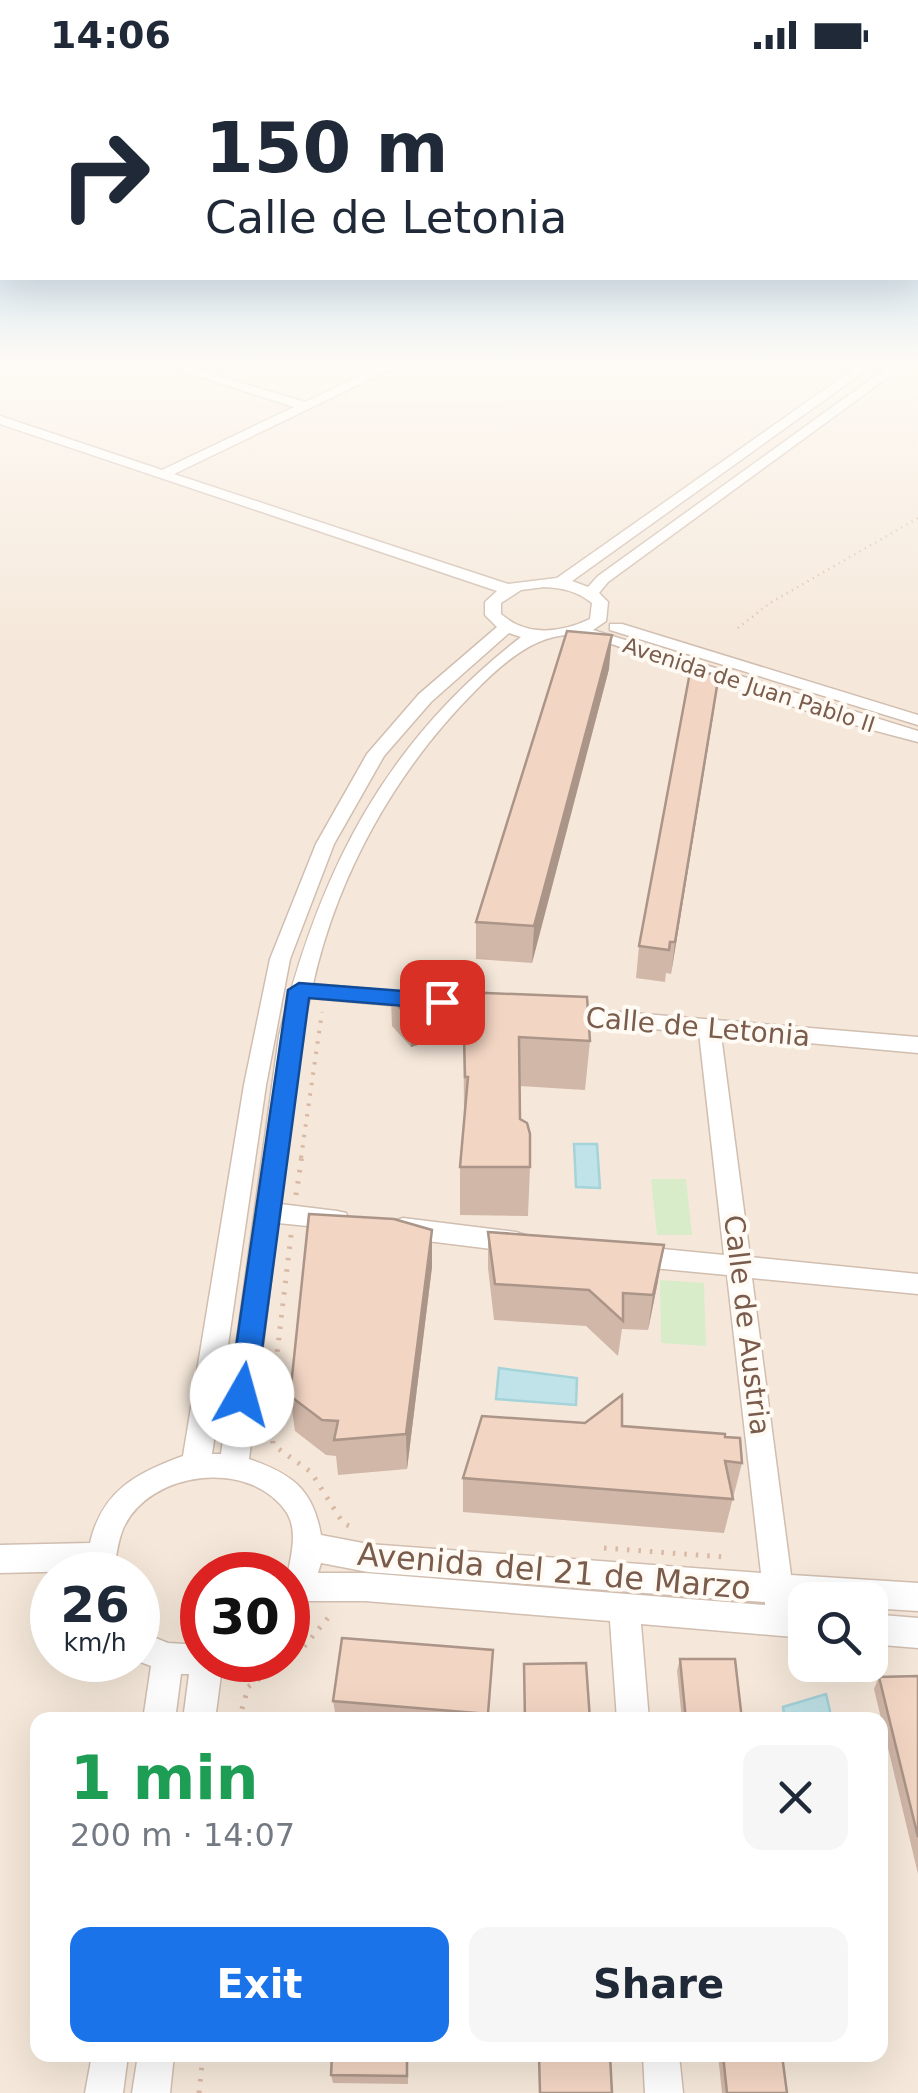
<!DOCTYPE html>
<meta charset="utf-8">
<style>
body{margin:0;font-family:"DejaVu Sans",sans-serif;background:#f6f6f7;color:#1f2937;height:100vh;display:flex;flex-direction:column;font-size:38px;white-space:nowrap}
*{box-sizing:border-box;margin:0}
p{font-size:32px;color:#747a83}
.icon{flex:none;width:55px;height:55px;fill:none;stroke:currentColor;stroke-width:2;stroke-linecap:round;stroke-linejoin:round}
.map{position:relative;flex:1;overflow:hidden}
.details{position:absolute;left:30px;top:1642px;width:858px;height:350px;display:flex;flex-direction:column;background:#fff;border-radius:20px;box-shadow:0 10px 40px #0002}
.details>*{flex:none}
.hud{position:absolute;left:0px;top:0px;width:920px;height:210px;box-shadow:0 10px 40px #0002;background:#fff;color:#1f2937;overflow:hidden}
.controls{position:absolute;left:788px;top:1512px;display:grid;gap:20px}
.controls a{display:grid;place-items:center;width:100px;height:100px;border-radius:20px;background:#fff;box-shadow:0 10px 40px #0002;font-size:50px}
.speed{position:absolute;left:30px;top:1482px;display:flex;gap:20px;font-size:50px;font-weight:700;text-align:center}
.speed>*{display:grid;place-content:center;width:130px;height:130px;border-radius:50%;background:#fff;box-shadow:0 10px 40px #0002;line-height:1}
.speed small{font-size:25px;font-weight:400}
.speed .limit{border:15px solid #d22;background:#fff;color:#111}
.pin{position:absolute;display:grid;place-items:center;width:85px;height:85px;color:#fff;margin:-42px;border-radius:20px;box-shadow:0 5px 15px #0006}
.me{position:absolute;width:110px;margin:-55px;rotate:7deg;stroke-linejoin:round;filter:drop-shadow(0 0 8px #0008)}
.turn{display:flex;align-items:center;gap:35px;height:210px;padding:0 40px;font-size:45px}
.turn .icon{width:130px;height:130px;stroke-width:2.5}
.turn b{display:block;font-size:70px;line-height:85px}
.round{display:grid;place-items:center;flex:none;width:105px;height:105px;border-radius:20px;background:#f6f6f7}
.headline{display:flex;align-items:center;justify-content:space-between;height:170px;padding:0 40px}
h1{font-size:60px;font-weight:800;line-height:75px;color:#1e9e55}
.button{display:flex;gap:20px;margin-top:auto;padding:20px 40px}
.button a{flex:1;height:115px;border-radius:20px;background:#1a73e8;color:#fff;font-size:40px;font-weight:800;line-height:115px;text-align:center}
.button a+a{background:#f6f6f7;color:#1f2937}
.status{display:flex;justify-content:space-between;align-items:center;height:70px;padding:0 50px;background:#fff;direction:ltr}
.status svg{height:28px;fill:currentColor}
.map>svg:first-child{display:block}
.residential{fill:#f5e8da;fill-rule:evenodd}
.green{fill:#d8ecc9}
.water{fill:#bfe3e8;stroke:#a5d3da;stroke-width:2.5}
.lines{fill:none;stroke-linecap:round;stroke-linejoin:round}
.street-casing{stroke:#d1beb0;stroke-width:3}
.path-far2{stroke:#d9b8a5;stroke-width:2.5;stroke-dasharray:1 5;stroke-linecap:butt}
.path-far1{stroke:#d9b8a5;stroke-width:4;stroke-dasharray:2.5 8;stroke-linecap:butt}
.path{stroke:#d9b8a5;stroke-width:5;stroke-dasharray:2.5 9;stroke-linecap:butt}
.street{fill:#fff;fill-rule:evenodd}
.wall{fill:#d1b7a8}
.shaded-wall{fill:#aa9588}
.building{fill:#f3d5c3;stroke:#aa9588;stroke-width:2.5}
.route{fill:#1a73e8;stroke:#114b97;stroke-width:2.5}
.labels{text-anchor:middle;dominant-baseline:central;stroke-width:8;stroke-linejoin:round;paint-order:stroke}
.far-street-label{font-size:22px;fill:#7a5c4d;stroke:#fffaf3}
.street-label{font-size:28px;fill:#7a5c4d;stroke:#fffaf3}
.near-street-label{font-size:32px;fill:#7a5c4d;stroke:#fffaf3}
</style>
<div class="status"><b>14:06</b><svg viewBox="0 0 49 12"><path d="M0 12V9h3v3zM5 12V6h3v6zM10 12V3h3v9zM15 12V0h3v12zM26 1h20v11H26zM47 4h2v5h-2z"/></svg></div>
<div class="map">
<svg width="918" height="2023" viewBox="0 0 918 2023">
<rect width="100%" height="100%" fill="#fdf6ec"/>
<path class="residential" d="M0,291H918V2023H0ZM52,1505H138V1590H52ZM202,1505H288V1590H202ZM805,1530H870V1595H805ZM38,1650H880V1985H38Z"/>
<g class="green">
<path d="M651,1109H686L692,1165H657Z"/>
<path d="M660,1210L704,1213L706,1276L661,1273Z"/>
</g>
<g class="water">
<path d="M574,1074H597L600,1118L576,1117Z"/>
<path d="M499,1298L577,1308L576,1335L496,1329Z"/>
<path d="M826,1624L832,1650H785L783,1637Z"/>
</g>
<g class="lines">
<g class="street-casing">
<g id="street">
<path d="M9,291H26L0,303V295Z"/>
<path d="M150,291H169L305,332L392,291H408L174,404L508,514L557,508L865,291H879L572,511L588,517L598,506L896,291H910L608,512L599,523L608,532L606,551L593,560L918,661V672C838,652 757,626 679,599C655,591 600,567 578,565C537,562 504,592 476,620C396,700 338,803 313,914L490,930L501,937L490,944L310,928L301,966L280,1134L337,1141L346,1143L349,1150L346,1157L337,1159L278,1153L249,1389C292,1404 313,1419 321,1465L368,1474L761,1503L727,1205L632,1196L623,1193L619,1186L623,1179L632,1176L724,1185L699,963L561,951L550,944L561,937L918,967V983L721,965L750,1187L918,1204V1224L752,1208L791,1505L918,1513V1541L870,1538V1530H805V1534H795L796,1538H805V1568L641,1554L649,1650H617L610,1551L365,1531H307L299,1553L288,1557C288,1540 285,1519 288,1503C291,1484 298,1462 287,1443C251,1388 149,1400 123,1459C117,1473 116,1491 113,1505H83L84,1501L0,1503V1475L90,1473C102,1421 136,1403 183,1386L244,1015L270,889L316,774L367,684L419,624L497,557L485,545V532L497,521L0,354V346L162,400L294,337ZM544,517C563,518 577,521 592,533L590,549C560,563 527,567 501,544V533L521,520ZM509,563L521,567C384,673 319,802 279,966L221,1384H212L266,1015L290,889L334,774L384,686L431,632ZM321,1493L368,1502L765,1532V1535L365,1503H318Z"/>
<path d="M610,554H622L918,645V655L610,560Z"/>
<path d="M403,1148L516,1162L525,1165L528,1172L525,1179L516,1182L403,1168L394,1165L391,1158L394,1151Z"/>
<path d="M870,1544L918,1548V1578L870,1574Z"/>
<path d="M138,1561L168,1573L202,1575V1590H223L215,1650H183L189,1604H181L175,1650H143L151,1596L135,1590Z"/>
<path d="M92,1985H128L123,2023H85Z"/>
<path d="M138,1985H174L170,2023H132Z"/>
<path d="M643,1985H679L683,2023H645Z"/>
</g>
</g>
<path class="path-far2" d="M738,558L770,533L918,448"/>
<path class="path-far1" d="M301,1088L322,942"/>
<g class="path">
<path d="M296,1125L302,1085"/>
<path d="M291,1165L272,1326L273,1375L311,1402L343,1453L354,1458"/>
<path d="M604,1478L724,1487"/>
<path d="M239,1650L248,1617L303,1578L332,1543"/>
<path d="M199,2023L203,1985"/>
</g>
<use href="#street" class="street"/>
</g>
<g class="wall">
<path d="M609,599L532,893L476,889V852Z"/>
<path d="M714,640L671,904L666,903L665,912L636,908L639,876Z"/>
<path d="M463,922L590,971L585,1020L519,1016L520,1049L530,1097L528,1146L460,1145V1097L464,1048Z"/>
<path d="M432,926L431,971L411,977L392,956L391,928Z"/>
<path d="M432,1160V1197L407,1399L338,1405L336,1386L326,1385L295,1361L290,1326Z"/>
<path d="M488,1162L658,1211L648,1260L622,1259L618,1286L586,1256L494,1250L488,1198Z"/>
<path d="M622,1356L725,1367L742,1393L724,1463L463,1442V1408Z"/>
<path d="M493,1580L488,1650H425L335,1642L333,1631Z"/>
<path d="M680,1589L742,1650H682L677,1601Z"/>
<path d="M918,1606V1804L874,1619L879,1607Z"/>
<path d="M408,1985V2014L333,2013L331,2005Z"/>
<path d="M718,1985H782L787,2023H722Z"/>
</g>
<g class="shaded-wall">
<path d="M612,565L609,599L532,893L534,856Z"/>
<path d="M718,610L714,640L671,904L675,872Z"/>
<path d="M432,926L431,971L411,977L410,949Z"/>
<path d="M432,1160V1197L407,1399L406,1364Z"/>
<path d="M664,1175L658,1211L648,1260L653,1225Z"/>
</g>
<g class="building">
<path d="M567,561L612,565L534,856L476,852Z"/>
<path d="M690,602L714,604L713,610H718L675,872H670L669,880L639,876Z"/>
<path d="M463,922L587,927L590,971L519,967L520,1049L527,1053L530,1064V1097H460L468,1007H465Z"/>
<path d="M432,926L430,943L410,949L391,928Z"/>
<path d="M309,1144L394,1149L432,1160L406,1364L334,1370L338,1351L322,1350L290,1326Z"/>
<path d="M488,1162L664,1175L653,1225L623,1223V1251L589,1220L495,1214Z"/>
<path d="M622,1325V1356L725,1364V1367L740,1368L742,1393L725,1391L733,1429L463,1408L482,1346L585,1353Z"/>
<path d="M342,1568L493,1580L488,1644L333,1631Z"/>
<path d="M680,1589H735L742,1650H686Z"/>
<path d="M586,1593L590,1650H525L524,1594Z"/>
<path d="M918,1606V1767L879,1607Z"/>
<path d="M332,1985H407V2006L331,2005Z"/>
<path d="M539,1985H610L612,2023H540Z"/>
<path d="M723,1985H782L787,2023H727Z"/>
</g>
<linearGradient id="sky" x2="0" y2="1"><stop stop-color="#97c7e8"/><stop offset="0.51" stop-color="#fefbf6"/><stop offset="1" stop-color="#fefbf6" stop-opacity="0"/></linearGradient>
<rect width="918" height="575" fill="url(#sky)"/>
<path class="route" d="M299,913L442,924L452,932L442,939L309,928L256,1325L252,1334L242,1337L233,1334L229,1325L288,920Z"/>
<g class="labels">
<g class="far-street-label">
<text transform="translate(749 615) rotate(18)">Avenida de Juan Pablo II</text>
</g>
<g class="street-label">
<text transform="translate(698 957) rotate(5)">Calle de Letonia</text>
<text transform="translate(747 1255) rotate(83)">Calle de Austria</text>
</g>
<g class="near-street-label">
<text transform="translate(554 1501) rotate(5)">Avenida del 21 de Marzo</text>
</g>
</g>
</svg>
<div class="controls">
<a><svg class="icon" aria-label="search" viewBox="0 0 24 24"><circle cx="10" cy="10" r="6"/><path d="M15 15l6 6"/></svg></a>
</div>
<div class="speed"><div>26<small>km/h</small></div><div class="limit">30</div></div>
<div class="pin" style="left:442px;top:932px;background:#d93025"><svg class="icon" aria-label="arrive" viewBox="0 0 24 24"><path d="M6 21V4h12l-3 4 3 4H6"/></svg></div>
<svg class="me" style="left:242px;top:1325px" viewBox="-20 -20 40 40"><circle r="19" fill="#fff"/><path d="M0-13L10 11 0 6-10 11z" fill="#1a73e8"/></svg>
<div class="hud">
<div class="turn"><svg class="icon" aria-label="right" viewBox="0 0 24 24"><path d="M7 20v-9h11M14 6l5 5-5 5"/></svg><div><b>150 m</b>Calle de Letonia</div></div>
</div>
<section class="details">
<div class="headline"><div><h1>1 min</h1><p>200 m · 14:07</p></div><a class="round"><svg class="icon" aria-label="close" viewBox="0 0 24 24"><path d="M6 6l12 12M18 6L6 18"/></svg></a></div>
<div class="button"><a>Exit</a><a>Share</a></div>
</section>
</div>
